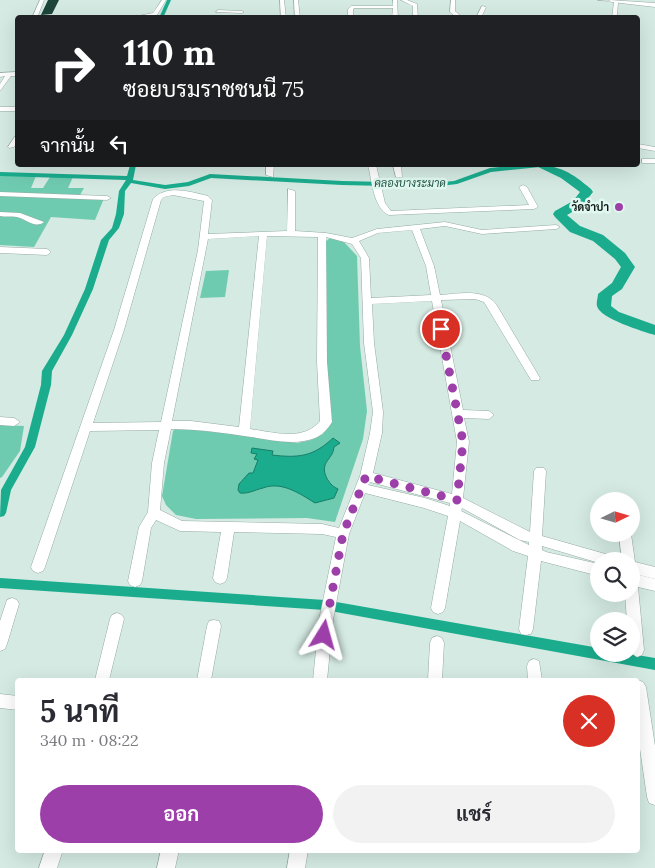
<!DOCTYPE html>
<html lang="th">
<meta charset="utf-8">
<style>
body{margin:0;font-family:Lora,Sarabun,serif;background:#f2f2f3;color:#2b2b33;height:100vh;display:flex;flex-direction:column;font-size:19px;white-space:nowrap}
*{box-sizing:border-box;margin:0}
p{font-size:16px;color:#7c7c81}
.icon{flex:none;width:28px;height:28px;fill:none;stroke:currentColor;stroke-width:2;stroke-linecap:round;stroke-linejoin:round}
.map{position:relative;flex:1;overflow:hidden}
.side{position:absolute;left:15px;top:678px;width:625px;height:175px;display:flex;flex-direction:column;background:#fff;border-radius:5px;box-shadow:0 5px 20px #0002}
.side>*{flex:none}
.top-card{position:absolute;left:15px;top:15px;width:625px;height:152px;border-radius:5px;box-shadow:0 5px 20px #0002;background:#202124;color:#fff;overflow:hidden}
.needle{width:32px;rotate:85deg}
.controls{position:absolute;left:590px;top:492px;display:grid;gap:10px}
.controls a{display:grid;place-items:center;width:50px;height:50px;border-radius:50%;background:#fff;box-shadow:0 5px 20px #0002;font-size:25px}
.pin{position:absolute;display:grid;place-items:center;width:42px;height:42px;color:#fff;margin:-21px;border:2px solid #fff;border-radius:50%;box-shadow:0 1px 5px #0007}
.me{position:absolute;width:55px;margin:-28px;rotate:8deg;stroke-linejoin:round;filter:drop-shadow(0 0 4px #0008)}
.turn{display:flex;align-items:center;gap:18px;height:105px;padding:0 25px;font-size:22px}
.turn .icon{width:65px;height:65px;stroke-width:2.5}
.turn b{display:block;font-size:35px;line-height:42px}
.then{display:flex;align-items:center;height:48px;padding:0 25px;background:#0003;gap:10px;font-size:19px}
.round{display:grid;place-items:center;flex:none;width:52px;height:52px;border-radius:26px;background:#f2f2f3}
.overview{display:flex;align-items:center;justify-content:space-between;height:85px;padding:0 25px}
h1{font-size:30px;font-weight:700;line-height:38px}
.action{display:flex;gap:10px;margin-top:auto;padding:10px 25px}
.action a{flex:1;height:58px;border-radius:30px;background:#9d3fa9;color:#fff;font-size:20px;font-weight:700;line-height:58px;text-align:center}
.action a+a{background:#f2f2f3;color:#2b2b33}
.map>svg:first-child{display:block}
.green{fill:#6fcbb0}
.water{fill:#1aac8d;stroke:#167e68}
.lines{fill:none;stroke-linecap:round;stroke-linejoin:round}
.canal{fill:#1aac8d;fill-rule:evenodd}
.river{fill:#1aac8d;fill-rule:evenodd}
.building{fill:#1d453a}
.minor-casing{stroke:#95aaa3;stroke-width:1}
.tertiary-casing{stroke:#95aaa3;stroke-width:1}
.minor{fill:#fff;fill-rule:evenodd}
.tertiary{fill:#fff;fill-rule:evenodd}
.route{stroke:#9d3fa9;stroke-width:9;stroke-dasharray:0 16.2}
.poi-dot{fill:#9d3fa9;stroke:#e1f8f0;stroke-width:2}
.labels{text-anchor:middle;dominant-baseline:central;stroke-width:5;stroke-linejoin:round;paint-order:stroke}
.far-water-label{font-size:11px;font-style:italic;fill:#1f5446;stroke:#e1f8f0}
.far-poi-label{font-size:11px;font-weight:bold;fill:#0b1310;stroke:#e1f8f0;text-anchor:end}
</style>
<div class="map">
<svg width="655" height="868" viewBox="0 0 655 868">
<rect width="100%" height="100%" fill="#d4eae2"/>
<g class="green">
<path d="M0,175L36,176L31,188H43L50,177H73L68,188H84L80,195L105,196L95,220L51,217L34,247L0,245Z"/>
<path d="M330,238L343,241L357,256L360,346L367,411L363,439L335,522L307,518L196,519L176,515L166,505L162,496L173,431L175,429L211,430L297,443L311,440L323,434L330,421L325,359V242Z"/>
<path d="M229,270L225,297L200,298L206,271Z"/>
<path d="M0,425L24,426L20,451L2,477L0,478Z"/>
</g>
<path class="water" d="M333,438L340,443L334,447C333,456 328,458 325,465C322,474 330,486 338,489L334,498L315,503C299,493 281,481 263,488C254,490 249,494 240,493L238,490L239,484L249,473H253L258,460L254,459L257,454L251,453L252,448L273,451L272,455C298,458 313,457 333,438Z"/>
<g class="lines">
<g class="canal">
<path d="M167,0H171L163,18H159Z"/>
<path d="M130,165H136L133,180L165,185L188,182L210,174L342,181L432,183L454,181L490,168L521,165H543L540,167L491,172L457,184L432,187L342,185L211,178L189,186L165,189L131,183L125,191L124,214L119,228L109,240L93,289L72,335L52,371L51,385L35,447L11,490L6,513L4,516L0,517L1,490L25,447L41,385L42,371L64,335L85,289L101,240L112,228L116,214L119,191L126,180L0,176V172L127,176Z"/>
<path d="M0,578L325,600L599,648V654H631L655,658V670L325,610L0,588Z"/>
</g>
<path class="river" d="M534,165C560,165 572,173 591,189L593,192L581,207L567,215L580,226L603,235L625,253L635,267L622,289L612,296L611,306L619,312L655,325V335C644,332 599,318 597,306C596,303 598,297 598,294L612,283L621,267L615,259L593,241L570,232L555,217L553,214L555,211L573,201L580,192L561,178Z"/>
</g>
<path class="building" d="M48,0H59L52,14L41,15Z"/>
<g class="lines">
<g class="minor-casing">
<g id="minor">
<path d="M40,0H44L37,18H32Z"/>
<path d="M162,0H166L157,15L128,18L153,13Z"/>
<path d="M280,0H284L286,18H281Z"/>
<path d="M294,0H298L300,18H295Z"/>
<path d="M393,0H397L398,18H392L393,8H354L353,10V18H348V9L351,6H393Z"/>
<path d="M401,0H407L417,4L418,18H413V6Z"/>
<path d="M451,0H455V11L463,18H457L450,12Z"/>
<path d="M598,0L618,1L617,18H612L614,2Z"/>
<path d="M482,6L486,7L481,18H476Z"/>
<path d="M218,10L242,11L244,12L242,13L216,12Z"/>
<path d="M18,72V76H11L0,91V84L5,76L0,77V73Z"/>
<rect x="0" y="107" width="18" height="4"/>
<path d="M18,132V141L14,147L9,148L8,147Z"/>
<path d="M638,144L655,147V151L638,148Z"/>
<rect x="642" y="159" width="13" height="4"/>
<path d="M266,165H274L273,177L266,175Z"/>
<path d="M368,165H376L385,203L391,211L529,205L519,187L523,185L527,187L538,207L534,209L389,215C373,208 372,180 368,165Z"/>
<path d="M393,165H401L402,177H396Z"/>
<path d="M288,189L295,191V231L326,233L352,238L377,229L445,222L482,230L556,225L560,227L556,229L482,234L445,226L420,229L434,266L440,295C458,294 483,288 496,304L540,378L539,380H531L484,302L475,299L441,300L463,410L489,411L494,415L489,419L464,418L469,442L463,498L530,532L534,471L536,468H544L546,471L542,536L609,555L614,557L616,561H599V563L542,546V550L546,552L599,564V576L541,561L533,629L531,634L526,635L521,634L519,629L528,556L513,551L460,521L445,608L443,612L438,614L433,612L431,608L448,516L424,508L365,493L349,534L333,620L327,680H313L319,620L336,537L322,534L234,532L227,578L225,582L220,584L215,582L213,578L221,532L180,531L156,520L151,528L142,581L140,585L135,587L130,585L128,581L139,527L148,512L152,463L159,430L90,431L45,567L43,571L38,573L33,571L31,567L114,330L153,199C167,184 191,192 208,196L212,200L208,234L287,231ZM173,195L204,201L198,250L161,422L93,423L124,330L161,200L164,197ZM412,230L426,266L431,295L371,298L369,258L359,241L378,233ZM259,236L239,427L191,421H172L208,239ZM267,236L318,237L317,362L320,421C303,442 273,432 250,429ZM326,237L352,244L361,258L364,343L373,412L370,433L360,476L339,528L322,524L182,521L160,510L164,463L171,429C198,429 224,433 251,437C272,440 295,446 315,438C322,435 328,429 332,422L327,362ZM432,301L457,442L452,494L373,473L382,433L383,412L374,343L372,304ZM370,482L450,503V506L425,498L368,485ZM462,508L520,540L529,542V545L461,511Z"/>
<path d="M0,192L107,196L111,198L107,200L0,196Z"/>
<path d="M0,212L20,213L44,222C35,229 26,219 17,217C12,216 5,217 0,216Z"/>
<path d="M0,247L47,249L51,252L47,255L0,253Z"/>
<path d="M0,417L14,418L20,422L14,426L0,425Z"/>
<path d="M619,534H631L635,562L655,567V579L631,573V561H622Z"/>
<path d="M631,573L655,579V591L638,587L644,650L642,655L637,657L631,653V621H627L625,594H631Z"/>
<path d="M12,598L17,600L19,604L7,644L5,649L0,651V621L7,600Z"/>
<path d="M117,613L122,615L124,619L109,680H95L110,619L112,615Z"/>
<path d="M214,620L219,621L221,626L211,680H197L207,626L209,621Z"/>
<path d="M437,636L442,638L444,643L442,680H428L430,643L432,638Z"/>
<path d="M534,659L539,661L542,680H528L527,666L529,661Z"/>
<path d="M637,680H638L643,682L646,687L655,746V805L649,803L647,797L638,735Z"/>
<path d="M0,694L18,696V710L0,708Z"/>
<path d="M45,850H63L57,868H39Z"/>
<path d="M161,850H179L175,868H157Z"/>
<path d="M290,850H308L305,868H287Z"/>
</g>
</g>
<g class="tertiary-casing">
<path id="tertiary" d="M609,0L655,3V7L612,2Z"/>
</g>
<use href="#minor" class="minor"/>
<use href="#tertiary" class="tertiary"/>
</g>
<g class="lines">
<path class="route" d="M324,635L343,534L366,476L457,500L463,442L441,329"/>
</g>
<circle class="poi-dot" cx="619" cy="207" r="5"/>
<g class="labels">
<g class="far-water-label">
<text x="410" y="183">คลองบางระมาด</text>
</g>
<g class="far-poi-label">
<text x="609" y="207">วัดจำปา</text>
</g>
</g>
</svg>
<div class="controls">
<a><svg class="needle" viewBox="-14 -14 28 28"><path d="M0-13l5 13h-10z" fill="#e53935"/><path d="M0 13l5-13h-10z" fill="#7c7c81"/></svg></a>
<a><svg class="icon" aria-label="search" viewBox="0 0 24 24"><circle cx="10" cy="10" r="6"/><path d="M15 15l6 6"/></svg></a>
<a><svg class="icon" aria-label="layers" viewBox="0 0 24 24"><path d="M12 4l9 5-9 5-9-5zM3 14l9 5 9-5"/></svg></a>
</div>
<div class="pin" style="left:441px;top:329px;background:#d93025"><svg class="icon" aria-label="arrive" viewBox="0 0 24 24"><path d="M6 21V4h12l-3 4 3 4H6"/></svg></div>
<svg class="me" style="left:324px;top:635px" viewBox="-20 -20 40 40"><path d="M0-17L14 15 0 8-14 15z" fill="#9d3fa9" stroke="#fff" stroke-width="4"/></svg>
<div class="top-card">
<div class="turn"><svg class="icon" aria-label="right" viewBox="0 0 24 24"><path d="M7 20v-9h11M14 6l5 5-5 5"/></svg><div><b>110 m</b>ซอยบรมราชชนนี 75</div></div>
<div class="then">จากนั้น<svg class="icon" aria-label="left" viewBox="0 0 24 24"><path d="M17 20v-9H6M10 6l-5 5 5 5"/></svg></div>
</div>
<section class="side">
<div class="overview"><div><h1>5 นาที</h1><p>340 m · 08:22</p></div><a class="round" style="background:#d93025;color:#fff"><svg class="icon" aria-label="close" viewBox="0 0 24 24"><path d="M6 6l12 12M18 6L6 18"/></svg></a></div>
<div class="action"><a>ออก</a><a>แชร์</a></div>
</section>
</div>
